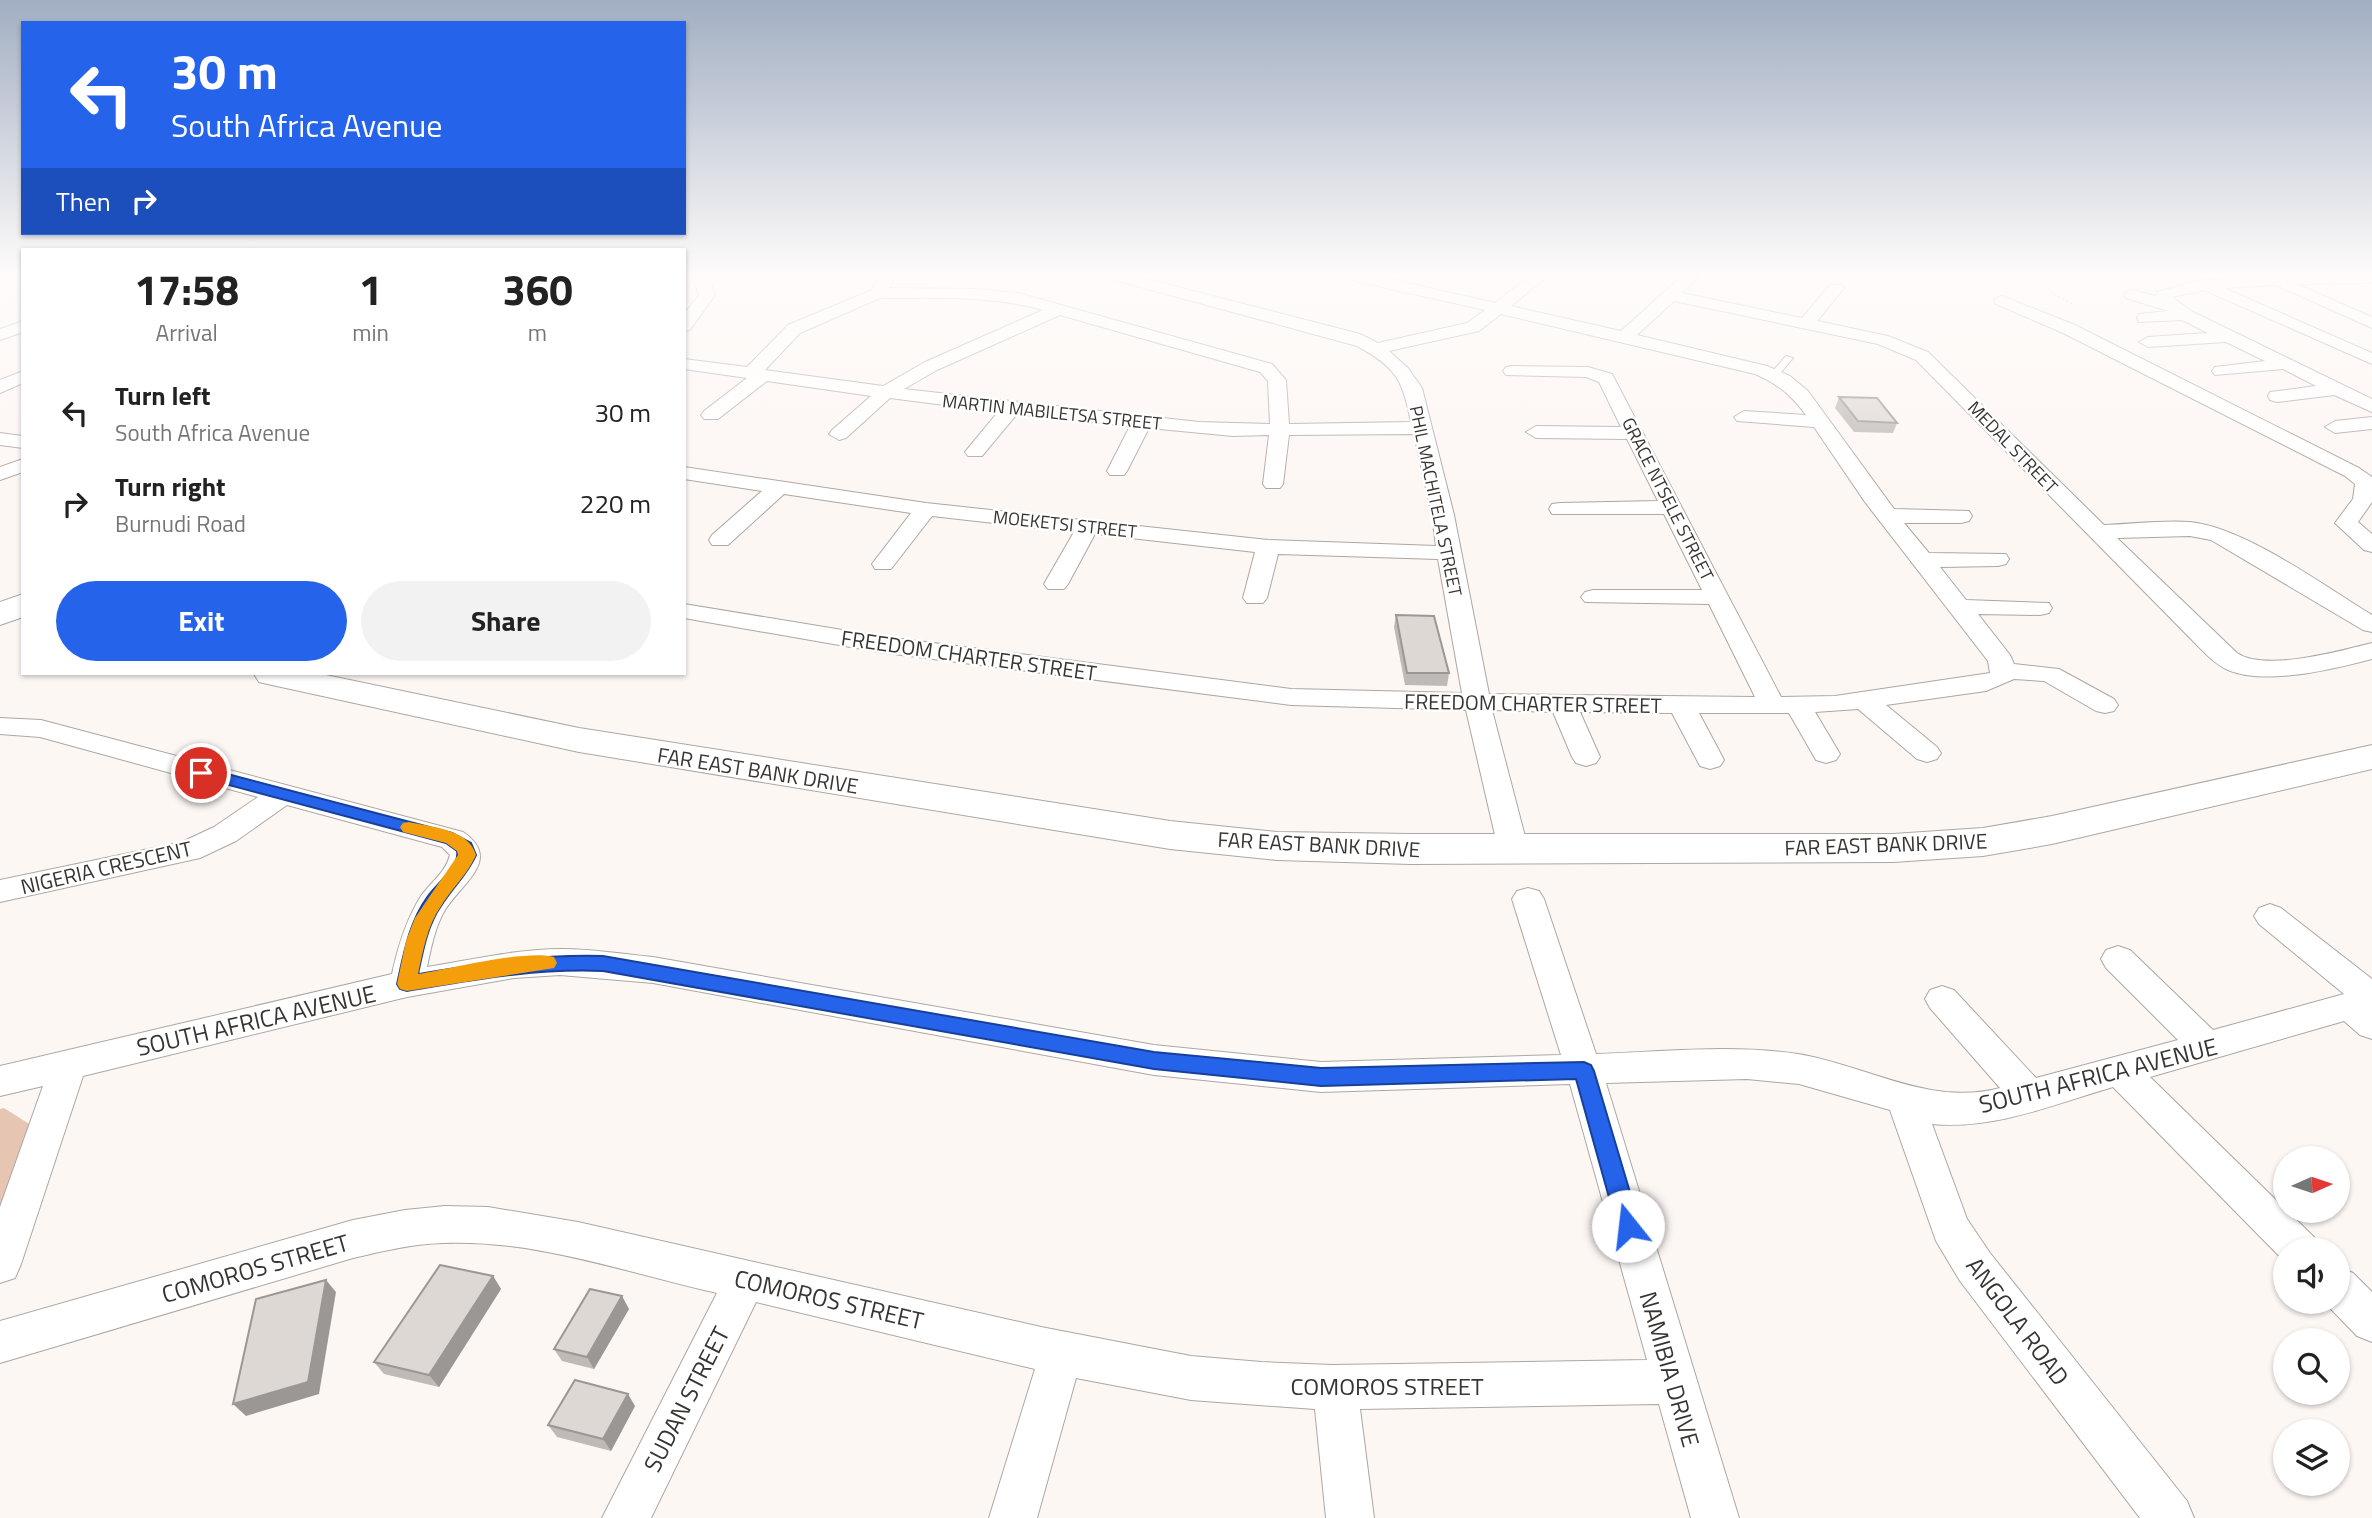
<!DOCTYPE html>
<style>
body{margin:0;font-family:"Titillium Web",sans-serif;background:#f2f2f2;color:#222;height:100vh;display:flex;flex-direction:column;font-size:26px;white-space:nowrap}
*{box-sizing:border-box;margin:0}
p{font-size:23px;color:#767676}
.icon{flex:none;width:38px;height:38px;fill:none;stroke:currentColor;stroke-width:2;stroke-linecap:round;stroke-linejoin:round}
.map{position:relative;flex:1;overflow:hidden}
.side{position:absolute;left:21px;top:248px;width:665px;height:427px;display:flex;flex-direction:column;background:#fff;border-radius:0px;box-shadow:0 2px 5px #0004}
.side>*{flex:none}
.hud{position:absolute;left:21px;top:21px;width:665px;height:214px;border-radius:0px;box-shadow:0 2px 5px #0004;background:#2563eb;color:#fff;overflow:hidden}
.needle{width:46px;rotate:87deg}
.controls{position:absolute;left:2273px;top:1146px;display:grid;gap:14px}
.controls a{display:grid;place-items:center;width:77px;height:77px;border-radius:50%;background:#fff;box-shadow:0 2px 5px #0004;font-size:35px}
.pin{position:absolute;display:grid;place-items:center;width:60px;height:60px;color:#fff;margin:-30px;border:4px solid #fff;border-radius:50%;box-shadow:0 2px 7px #0007}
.me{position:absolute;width:77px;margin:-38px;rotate:344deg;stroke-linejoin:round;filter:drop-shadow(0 0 5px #0008)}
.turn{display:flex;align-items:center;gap:24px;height:147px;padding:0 35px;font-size:32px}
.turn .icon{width:91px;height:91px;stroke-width:2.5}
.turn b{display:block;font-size:49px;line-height:60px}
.then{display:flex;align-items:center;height:66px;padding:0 35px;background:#0003;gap:14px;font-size:26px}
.eta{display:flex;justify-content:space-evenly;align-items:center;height:119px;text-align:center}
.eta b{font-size:42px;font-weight:700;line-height:49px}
.action{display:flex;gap:14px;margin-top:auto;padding:14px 35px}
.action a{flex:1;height:80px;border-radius:42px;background:#2563eb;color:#fff;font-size:28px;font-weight:700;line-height:80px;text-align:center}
.action a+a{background:#f2f2f2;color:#222}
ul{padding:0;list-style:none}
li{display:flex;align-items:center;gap:21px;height:91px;padding:0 35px}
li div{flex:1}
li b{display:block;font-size:26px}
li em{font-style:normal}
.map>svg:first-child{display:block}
.green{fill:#e6c5b2}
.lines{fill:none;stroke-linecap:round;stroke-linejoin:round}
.lane-casing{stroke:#aca7a3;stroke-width:2}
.street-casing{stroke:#aca7a3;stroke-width:2}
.secondary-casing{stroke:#aca7a3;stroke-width:2}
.path{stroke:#bdb8b6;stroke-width:2.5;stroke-dasharray:1 3.5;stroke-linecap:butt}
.lane{fill:#fff;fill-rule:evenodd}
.street{fill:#fff;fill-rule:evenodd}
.secondary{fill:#fff;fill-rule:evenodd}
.wall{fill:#bfbab6}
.shaded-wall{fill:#9b9794}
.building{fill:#ded8d4;stroke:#9b9794;stroke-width:2}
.route{fill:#2563eb;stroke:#184099;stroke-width:2}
.slow{fill:#f59e0b}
.labels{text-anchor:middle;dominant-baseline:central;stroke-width:5;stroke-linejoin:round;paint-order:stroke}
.far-street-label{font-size:18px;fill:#373533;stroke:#fff}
.street-label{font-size:21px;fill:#373533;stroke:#fff}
.near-street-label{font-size:24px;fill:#373533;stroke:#fff}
</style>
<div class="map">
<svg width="2372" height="1518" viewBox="0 0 2372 1518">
<rect width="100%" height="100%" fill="#fdf7f4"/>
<path class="green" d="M4,1108L34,1127L0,1218V1109Z"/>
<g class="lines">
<g class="lane-casing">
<path id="lane" d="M1786,356L1793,358L1777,377H1771V373Z"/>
</g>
<g class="street-casing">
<g id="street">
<path d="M692,276H708L715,295L690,330L684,331V314L699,295Z"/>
<path d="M880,276H892L894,279L889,288L975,289L1018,293L1272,364L1286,380L1289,424L1411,422C1402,379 1397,368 1357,346L1111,279L1108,276H1135L1360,334L1378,343L1467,323L1485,310L1355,281L1347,276H1377L1495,303L1530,276H1548L1511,306L1621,331L1682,276H1699L1682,293L1802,318L1830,285H1842L1844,288L1817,321L1888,336L1928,352L2104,525C2132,524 2162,520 2190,522C2244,527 2324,586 2372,615V632L2363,630L2211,540L2190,536L2117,538L2237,653C2265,672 2340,651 2372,643V659C2334,669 2266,686 2228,670C2214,664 2202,650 2191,639L1916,360L1878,344L1674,301L1637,335L1767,366L1790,376L1808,391L1894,509L1969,511L1972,516L1969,521L1961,523H1904L1929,553L2006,554L2009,559L2006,564L1998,566L1940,567L1966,600L2049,603L2052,608L2049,613L2040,615L1978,614L2010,655L2014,664L2059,669L2114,699L2118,705L2114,711L2105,713L2096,711L2044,681L2014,679L1986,691L1886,705L1937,747L1941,753L1937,759L1927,762L1917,759L1858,709L1815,712L1840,754L1836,760L1826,763L1816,760L1789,713H1699L1724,760L1720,766L1710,769L1700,766L1672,713L1580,712L1600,757L1596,763L1586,766L1576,763L1572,757L1553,712L1492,710L1528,848L1524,855L1513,859L1502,855L1498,848L1466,710L1291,705L879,652L684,618V604L879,636L1291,689L1462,693L1438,559L1278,554L1267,598L1263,603H1247L1243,598L1255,552L1095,534L1068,584L1064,589H1048L1044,584L1074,532L932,516L891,569H875L872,564L911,513L784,494L728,545H712L709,540L712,535L762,491L684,479V467L926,503L1268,540L1436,546L1432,515L1414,434L1289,435L1283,484L1280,488H1266L1263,484L1269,435L1233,436L1149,428L1127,471L1124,475H1110L1107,471L1130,426L1017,414L982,456H968L965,452L998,412L890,398L846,438L839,440L829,434L832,430L871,396L767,381L718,419H704L701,415L704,411L747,378L684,369V359L747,367L788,325L872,290ZM880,298C935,298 990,295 1043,310L925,362L883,386L765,370L800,333ZM1501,314L1755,374C1778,384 1791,395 1806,415L1744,411L1734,417L1737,421L1814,427L1865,502L1988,661L1990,673L1835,696L1781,697L1612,374L1588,367L1512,366L1506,367L1503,371L1506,375L1586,377L1599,382L1621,427L1536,426L1526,432L1536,438L1627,439L1658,501L1560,503L1552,504L1549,509L1552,514H1664L1702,590H1593L1585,592L1581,597L1585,602L1709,604L1755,697L1489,694L1454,515L1422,388L1408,368L1389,351L1479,331ZM1060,315L1260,372L1268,381L1270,424L1199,422L904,389L937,370Z"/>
<path d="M2260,276H2372V283L2296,284L2372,317V328L2276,285L2224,288L2372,353V364L2204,290L2172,297L2191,311L2372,399V412L2334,395L2277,402L2270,400L2268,396L2270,392L2316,386L2283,369L2215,375L2212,371L2215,367L2265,361L2226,342L2148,347L2139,342L2148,337L2208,333L2182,320L2139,322L2137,318L2139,314L2168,311L2126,298L2124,295L2126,292L2132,290L2156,296L2157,292L2198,281Z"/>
<path d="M2002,296L2075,325L2359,468L2372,477V502L2358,522L2372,534V552L2364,550L2335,523L2353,499L2355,484L2345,476L2063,333L1996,304L1994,301L1996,298Z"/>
<path d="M23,321V332L0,340V329Z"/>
<path d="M23,371V383L0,393V380Z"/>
<path d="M2372,417V429L2335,433L2325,427L2335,421Z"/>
<path d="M0,433L23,436V448L0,445Z"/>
<path d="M23,459V472L0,480V467Z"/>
<path d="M0,718L41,720L463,832C503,859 462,883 445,910C435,927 431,948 427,967C471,960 516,949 561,949C592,949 623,954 653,957L1154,1045L1321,1062L1561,1055L1512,899L1517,891L1528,888L1539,891L1544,899L1596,1054C1663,1052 1732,1044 1798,1054C1866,1065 1930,1107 2000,1088L1930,1008L1925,999L1930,990L1942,986L1954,990L2036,1078L2178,1040L2106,968L2101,959L2106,950L2118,946L2130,950L2213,1030L2344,994L2259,924L2254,916L2259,908L2270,904L2281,908L2372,979V1039L2360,1035L2344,1021L2150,1077L2314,1237L2320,1250H2286V1263L2113,1087C2055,1104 1994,1130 1932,1124L1967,1219L1990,1253L2187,1501L2194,1518H2140L1960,1281L1936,1241L1890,1110L1799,1084L1747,1079L1606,1083L1739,1518H1691L1659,1404L1360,1409L1374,1518H1326L1315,1409L1191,1400L1076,1378L1037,1518H989L1035,1369L756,1302L651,1518H602L717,1293C628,1273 535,1239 443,1243C412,1244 383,1251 353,1258L0,1363V1321L353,1220L405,1210L445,1206L488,1207L578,1222L1041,1327L1191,1356L1261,1362L1332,1365L1647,1360L1570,1084L1321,1092L1154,1075L653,983L560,975L514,978L407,997L83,1076L21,1264L15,1278L0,1283V1207L43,1086L0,1096V1066L392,974C398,946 406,920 421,896C431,882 446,872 450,855L442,847L287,805L236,841L200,858L0,902V880L182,842L214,827L258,797L40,737L0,734Z"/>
<path d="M2338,1267L2353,1273L2372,1292V1342L2357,1336L2324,1302H2338Z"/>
</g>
</g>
<g class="secondary-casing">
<g id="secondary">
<path d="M23,594V617L0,625V602Z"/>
<path d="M254,674H321L579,728L1170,821L1277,832L1411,834H1893L1983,828L2052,816L2372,745V769L2052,844L1983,856L1893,862L1411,864L1277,860L1170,849L579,752L272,685L259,682Z"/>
</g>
</g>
<path class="path" d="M2024,276L2075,306"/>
<use href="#lane" class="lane"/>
<use href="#street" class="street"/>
<use href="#secondary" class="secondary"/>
</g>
<g class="wall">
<path d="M1839,397L1897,423L1893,433L1854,432L1835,408Z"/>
<path d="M1396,615L1449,673L1447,686L1405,685L1394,627Z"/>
<path d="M493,1276L501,1289L439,1387L384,1374L374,1362Z"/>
<path d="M629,1309L594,1369L562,1361L554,1349Z"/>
<path d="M635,1406L611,1451L557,1437L548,1425Z"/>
</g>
<g class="shaded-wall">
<path d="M493,1276L501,1289L439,1387L429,1375Z"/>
<path d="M326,1280L336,1292L319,1394L246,1416L233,1404Z"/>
<path d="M622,1296L629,1309L594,1369L587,1357Z"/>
<path d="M628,1394L635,1406L611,1451L603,1439Z"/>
</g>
<g class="building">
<path d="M1839,397L1877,398L1897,423L1858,421Z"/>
<path d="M1396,615L1434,616L1449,673H1407Z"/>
<path d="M440,1265L493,1276L429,1375L374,1362Z"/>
<path d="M326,1280L308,1382L233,1404L256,1299Z"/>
<path d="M590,1289L622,1296L587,1357L554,1349Z"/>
<path d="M575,1380L628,1394L603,1439L548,1425Z"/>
</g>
<linearGradient id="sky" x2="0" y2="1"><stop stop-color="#a1aec2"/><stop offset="0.56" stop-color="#fefbfa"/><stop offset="1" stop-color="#fefbfa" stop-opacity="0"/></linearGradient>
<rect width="2372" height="489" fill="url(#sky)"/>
<path class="route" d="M201,767L452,833L471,843L476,855C467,875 452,888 441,906C427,926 423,951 418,974C480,964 539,954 603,956L1154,1052L1321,1068L1584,1062L1591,1065L1594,1071L1640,1226L1636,1234L1628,1237L1620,1234L1617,1226L1576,1079L1321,1086L1154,1069L603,971C535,968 473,980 407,991L400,989L397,984C404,953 409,922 428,896C437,883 460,867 457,851L446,843L195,776L193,773L195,769Z"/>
<path class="slow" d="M409,822C431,827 469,829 476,855C467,875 452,888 441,906C427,926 423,951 418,974C449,969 527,949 554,957L557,963L554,968L407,991L400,989L397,984L406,941L415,918L458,855L457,851L446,843L403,832L400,827L403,823Z"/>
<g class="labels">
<g class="far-street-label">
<text transform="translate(1052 412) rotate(6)">MARTIN MABILETSA STREET</text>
<text transform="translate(2013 447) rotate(46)">MEDAL STREET</text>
<text transform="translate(1668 499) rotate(63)">GRACE NTSELE STREET</text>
<text transform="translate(1436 501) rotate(78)">PHIL MACHITELA STREET</text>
<text transform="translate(1065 524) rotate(6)">MOEKETSI STREET</text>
</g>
<g class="street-label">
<text transform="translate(969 655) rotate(8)">FREEDOM CHARTER STREET</text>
<text transform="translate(1533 703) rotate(1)">FREEDOM CHARTER STREET</text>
<text transform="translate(758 770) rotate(9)">FAR EAST BANK DRIVE</text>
<text transform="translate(1319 844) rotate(3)">FAR EAST BANK DRIVE</text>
<text transform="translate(1886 844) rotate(-2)">FAR EAST BANK DRIVE</text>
<text transform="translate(106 867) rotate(-13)">NIGERIA CRESCENT</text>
</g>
<g class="near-street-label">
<text transform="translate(256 1020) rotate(-13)">SOUTH AFRICA AVENUE</text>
<text transform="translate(2098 1075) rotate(-14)">SOUTH AFRICA AVENUE</text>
<text transform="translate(255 1268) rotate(-16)">COMOROS STREET</text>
<text transform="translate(829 1299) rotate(13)">COMOROS STREET</text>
<text transform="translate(2018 1321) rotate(53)">ANGOLA ROAD</text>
<text transform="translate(1670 1369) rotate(74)">NAMIBIA DRIVE</text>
<text x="1387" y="1386">COMOROS STREET</text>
<text transform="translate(686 1399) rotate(-63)">SUDAN STREET</text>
</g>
</g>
</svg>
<div class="controls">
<a><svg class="needle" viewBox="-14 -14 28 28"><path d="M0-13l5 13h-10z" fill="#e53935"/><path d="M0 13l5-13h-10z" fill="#767676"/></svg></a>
<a><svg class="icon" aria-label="sound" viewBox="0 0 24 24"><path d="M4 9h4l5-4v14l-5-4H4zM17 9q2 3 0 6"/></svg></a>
<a><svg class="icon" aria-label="search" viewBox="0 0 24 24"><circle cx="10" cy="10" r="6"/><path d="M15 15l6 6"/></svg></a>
<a><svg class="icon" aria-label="layers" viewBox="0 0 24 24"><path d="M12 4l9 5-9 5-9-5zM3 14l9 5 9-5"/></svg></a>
</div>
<div class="pin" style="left:201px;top:773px;background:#d93025"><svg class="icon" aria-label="arrive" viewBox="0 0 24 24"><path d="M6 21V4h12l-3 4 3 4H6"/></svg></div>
<svg class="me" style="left:1628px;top:1226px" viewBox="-20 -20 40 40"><circle r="19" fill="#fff"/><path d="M0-13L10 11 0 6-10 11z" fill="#2563eb"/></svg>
<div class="hud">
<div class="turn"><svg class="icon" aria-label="left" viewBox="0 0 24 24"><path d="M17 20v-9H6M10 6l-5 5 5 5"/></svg><div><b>30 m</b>South Africa Avenue</div></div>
<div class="then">Then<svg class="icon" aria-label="right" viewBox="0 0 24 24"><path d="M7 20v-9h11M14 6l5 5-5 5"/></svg></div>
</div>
<section class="side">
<div class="eta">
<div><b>17:58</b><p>Arrival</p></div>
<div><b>1</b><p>min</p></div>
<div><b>360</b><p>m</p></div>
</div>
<ul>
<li><svg class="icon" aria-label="left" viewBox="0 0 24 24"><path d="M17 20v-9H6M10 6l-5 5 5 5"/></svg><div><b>Turn left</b><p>South Africa Avenue</p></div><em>30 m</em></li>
<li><svg class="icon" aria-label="right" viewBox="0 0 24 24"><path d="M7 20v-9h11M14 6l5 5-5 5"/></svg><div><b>Turn right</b><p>Burnudi Road</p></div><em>220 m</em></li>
</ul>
<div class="action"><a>Exit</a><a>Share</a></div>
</section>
</div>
